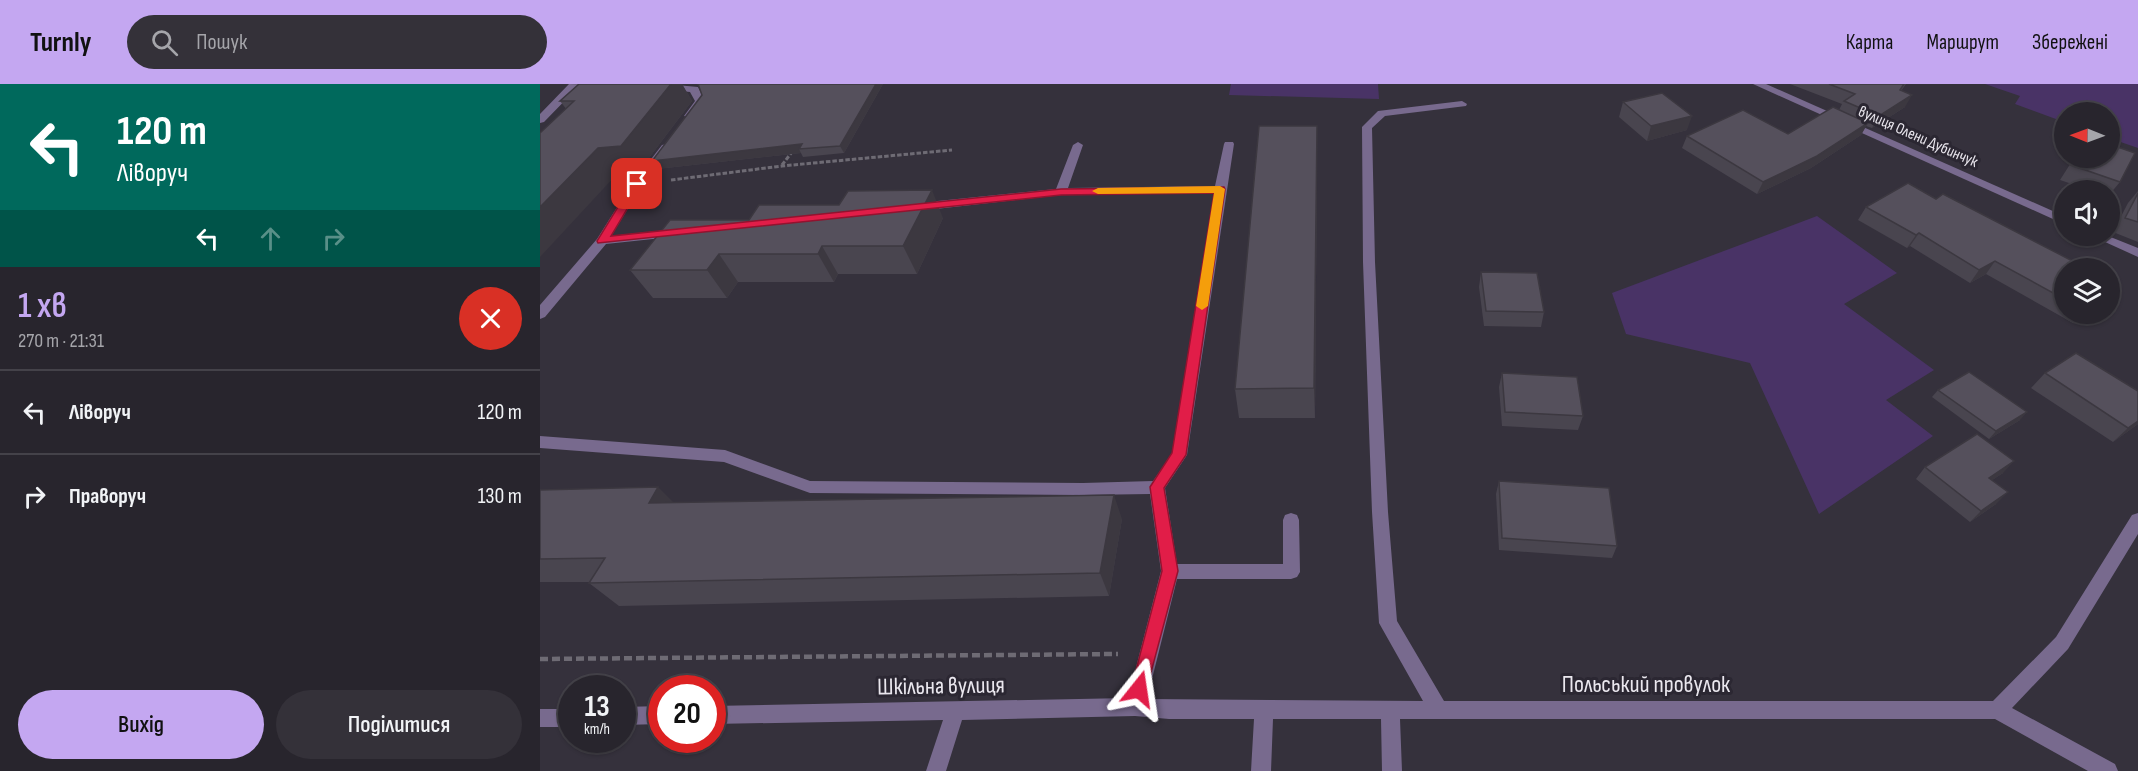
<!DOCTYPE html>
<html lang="uk">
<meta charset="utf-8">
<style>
body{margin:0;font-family:"Sofia Sans Condensed",sans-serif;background:#343139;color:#f1f3f6;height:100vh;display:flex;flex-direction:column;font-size:22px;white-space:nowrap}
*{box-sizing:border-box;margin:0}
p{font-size:20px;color:#a5a5aa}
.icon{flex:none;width:33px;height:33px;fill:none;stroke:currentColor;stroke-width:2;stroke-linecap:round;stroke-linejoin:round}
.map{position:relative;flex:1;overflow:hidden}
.details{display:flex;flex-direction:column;background:#28252d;width:540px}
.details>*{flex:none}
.hud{background:#00695c;color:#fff;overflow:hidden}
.needle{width:39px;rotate:271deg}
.fabs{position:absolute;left:1514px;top:18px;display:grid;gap:12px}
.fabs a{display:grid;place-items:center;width:66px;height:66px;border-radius:50%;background:#28252d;box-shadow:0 2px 4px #0004,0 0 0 2px #444249;font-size:30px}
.speed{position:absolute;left:18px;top:591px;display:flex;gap:12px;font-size:30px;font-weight:700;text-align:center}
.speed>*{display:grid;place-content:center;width:78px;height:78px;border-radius:50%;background:#28252d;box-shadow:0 2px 4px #0004,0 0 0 2px #444249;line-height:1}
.speed small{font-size:15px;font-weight:400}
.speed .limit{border:9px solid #d22;background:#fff;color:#111}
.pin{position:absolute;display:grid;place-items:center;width:51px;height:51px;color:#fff;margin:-26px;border-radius:12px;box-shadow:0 3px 9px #0006}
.me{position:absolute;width:66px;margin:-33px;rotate:15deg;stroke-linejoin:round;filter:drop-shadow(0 0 4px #0008)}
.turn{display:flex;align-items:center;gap:21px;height:126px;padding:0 18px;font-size:27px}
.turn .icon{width:78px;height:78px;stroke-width:2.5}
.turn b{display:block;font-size:42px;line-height:51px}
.lanes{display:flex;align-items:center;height:57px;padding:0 18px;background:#0003;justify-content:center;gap:30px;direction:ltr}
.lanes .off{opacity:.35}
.round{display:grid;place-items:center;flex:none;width:63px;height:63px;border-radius:32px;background:#343139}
.summary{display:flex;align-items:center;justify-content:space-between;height:102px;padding:0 18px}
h1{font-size:36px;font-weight:600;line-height:45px;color:#c4a7f1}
.button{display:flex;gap:12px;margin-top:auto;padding:12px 18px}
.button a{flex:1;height:69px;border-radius:36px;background:#c4a7f1;color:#111;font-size:24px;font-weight:600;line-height:69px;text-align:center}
.button a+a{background:#343139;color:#f1f3f6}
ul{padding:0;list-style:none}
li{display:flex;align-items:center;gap:18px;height:84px;padding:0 18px;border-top:2px solid #444249}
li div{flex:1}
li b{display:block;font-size:22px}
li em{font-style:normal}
header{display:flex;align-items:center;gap:36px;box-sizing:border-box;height:84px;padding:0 30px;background:#c4a7f1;color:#111}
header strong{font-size:28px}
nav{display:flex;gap:33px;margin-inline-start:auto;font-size:21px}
.search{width:420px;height:54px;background:#343139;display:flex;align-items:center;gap:15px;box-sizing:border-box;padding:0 21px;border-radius:33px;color:#a5a5aa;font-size:22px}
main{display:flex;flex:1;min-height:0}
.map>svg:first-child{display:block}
.green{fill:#493366}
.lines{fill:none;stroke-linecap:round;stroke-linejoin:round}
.path-far1{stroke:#6e6b74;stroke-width:3;stroke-dasharray:4.5 2;stroke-linecap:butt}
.path{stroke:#6e6b74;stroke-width:4.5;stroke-dasharray:8 4;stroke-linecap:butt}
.minor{fill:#786a8e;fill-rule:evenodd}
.wall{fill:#49454f}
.shaded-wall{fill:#3c3840}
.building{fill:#55505c;stroke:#3c3840;stroke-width:1.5}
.route{fill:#e11d48;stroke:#92132f;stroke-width:1.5}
.slow{fill:#f59e0b}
.labels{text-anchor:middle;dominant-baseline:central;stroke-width:6;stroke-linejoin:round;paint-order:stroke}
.far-street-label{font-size:16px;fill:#eae7ee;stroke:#2b2732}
.near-street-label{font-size:24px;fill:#eae7ee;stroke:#2b2732}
</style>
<header>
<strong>Turnly</strong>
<div class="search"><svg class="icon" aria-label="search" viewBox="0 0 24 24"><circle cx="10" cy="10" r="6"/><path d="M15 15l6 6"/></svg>Пошук</div>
<nav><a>Карта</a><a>Маршрут</a><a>Збережені</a></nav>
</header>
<main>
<section class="details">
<div class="hud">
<div class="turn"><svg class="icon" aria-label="left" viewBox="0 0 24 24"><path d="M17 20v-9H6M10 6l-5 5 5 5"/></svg><div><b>120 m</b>Ліворуч</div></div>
<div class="lanes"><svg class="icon" aria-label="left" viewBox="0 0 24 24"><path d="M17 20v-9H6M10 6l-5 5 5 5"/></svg><svg class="icon off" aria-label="ahead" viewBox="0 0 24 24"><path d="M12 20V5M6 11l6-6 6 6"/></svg><svg class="icon off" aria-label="right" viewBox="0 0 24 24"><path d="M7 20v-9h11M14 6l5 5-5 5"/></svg></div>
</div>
<div class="summary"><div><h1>1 хв</h1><p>270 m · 21:31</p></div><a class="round" style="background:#d93025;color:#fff"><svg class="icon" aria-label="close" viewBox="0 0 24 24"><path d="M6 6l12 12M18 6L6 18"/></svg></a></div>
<ul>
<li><svg class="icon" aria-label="left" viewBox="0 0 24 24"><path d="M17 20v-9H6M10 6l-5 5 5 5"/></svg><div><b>Ліворуч</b></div><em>120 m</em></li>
<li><svg class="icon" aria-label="right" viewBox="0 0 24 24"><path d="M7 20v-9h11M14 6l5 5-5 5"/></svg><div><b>Праворуч</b></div><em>130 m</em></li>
</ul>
<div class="button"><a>Вихід</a><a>Поділитися</a></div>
</section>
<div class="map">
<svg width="1598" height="687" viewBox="0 0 1598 687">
<rect width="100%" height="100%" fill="#35313c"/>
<g class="green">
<path d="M691,0H838L839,15L689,11Z"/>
<path d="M1445,0H1598V64L1569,54V28H1524V38L1475,20L1480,12Z"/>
<path d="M1277,132L1357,189L1304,220L1394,286L1346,316L1393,352L1279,430L1210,279L1086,250L1072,209Z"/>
</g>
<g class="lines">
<g class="path-far1">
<path d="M242,81L252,68"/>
<path d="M131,96L242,82L412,66"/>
</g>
<path class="path" d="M0,575L578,570"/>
<g class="minor">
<path d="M29,0L64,1L59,4L38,3L4,38L0,39V30Z"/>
<path d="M125,0L158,3L165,17L153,34L144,32L155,17L150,8L121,5L120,3Z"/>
<path d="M1213,0H1226L1524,132V140Z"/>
<path d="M922,17L927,20L926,22L845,32L832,44L835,178L848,428L857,537L904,617H1453L1516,553L1592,431L1598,429V450L1528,565L1472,624L1575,680L1578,687H1548L1455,635H860L862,687H842L841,635H733L731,687H711L714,635H629L595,632L422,636L406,687H386L403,636L172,640V622L588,614L621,487L610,410L543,411L270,409L184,378L0,364V352L185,366L270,397L543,399L613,397L632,370L674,109L521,111L378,127L372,123L378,119L516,105L533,61L538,58L543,61L528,104L675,102L684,60L685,58H693L694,60L647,371L625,404L637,480H743V436L745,431L751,429L757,431L759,436L760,488L757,493L751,495H637L607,615L883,617L839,539L832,428L823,178L822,43L838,27Z"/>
<path d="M126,60L131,63L102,102L71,152L137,145L143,149L141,152L66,160L5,233L0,235V221L57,155L91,101L122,61Z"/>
<path d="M1552,152H1568L1598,164V173Z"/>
<path d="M122,622V640L82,641V623Z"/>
<rect x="0" y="625" width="32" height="18"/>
</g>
</g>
<g class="wall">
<path d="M39,0H142L152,17L99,87L77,90L20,17Z"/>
<path d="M158,0H343L304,69L263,73L261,69L117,85L162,11Z"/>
<path d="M1250,0H1366L1361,7L1365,23L1332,44L1326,42L1321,51L1271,84L1217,110L1142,64L1147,52L1248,50L1299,26L1302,20Z"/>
<path d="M1083,18L1147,46L1107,57L1079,33Z"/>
<path d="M777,42V71L775,334H699L695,305Z"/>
<path d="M1534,74H1569L1580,98L1569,111V106H1550L1520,96Z"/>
<path d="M1598,107V158L1573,148L1588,119Z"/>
<path d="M1326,123L1524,184V230H1545L1533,239L1446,190L1430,199L1370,162L1367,164L1318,136Z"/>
<path d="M403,134L377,190H298L294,198H198L187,214H113L90,186L209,136Z"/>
<path d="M941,188L1004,228L1001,243L944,242L939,203Z"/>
<path d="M962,289L1043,332L1038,346L962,342L959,303Z"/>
<path d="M1505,289L1598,340L1573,358L1491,304Z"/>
<path d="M1398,306L1480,336L1449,355L1392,313Z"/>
<path d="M1385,383L1463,389L1452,396L1456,420L1430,438L1376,395Z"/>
<path d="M959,397L1077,462L1072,474L959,466L956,410Z"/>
<path d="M0,406L133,419L582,435L569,512L79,522L49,499L50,498H0Z"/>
</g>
<g class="shaded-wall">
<path d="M131,0H142L152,17L99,87L77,90L0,173V123L58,64Z"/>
<path d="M336,0H343L304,69L300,62Z"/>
<path d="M1372,11L1365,23L1332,44L1339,32Z"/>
<path d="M1152,32L1147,46L1107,57L1111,42Z"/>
<path d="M1328,39L1321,51L1271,84L1217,110L1223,98Z"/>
<path d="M777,42V71L775,334L774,304Z"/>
<path d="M262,60L259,65L261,69L117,85L112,77Z"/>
<path d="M392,106L403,134L377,190L363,162Z"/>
<path d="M1379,149L1370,162L1367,164L1376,151Z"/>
<path d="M282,162L298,190L294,198L278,170Z"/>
<path d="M179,170L198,198L187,214L167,186Z"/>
<path d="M1455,177L1446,190L1430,199L1439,186Z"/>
<path d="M1541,230H1545L1533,239Z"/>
<path d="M1487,328L1480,336L1449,355L1456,347Z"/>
<path d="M1598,337V340L1573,358L1588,344Z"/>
<path d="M1474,377L1463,389L1438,406L1449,394Z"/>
<path d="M118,403L143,428L109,419Z"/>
<path d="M1468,408L1456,420L1430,438L1441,427Z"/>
<path d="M574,411L582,435L569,512L560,489Z"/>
</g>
<g class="building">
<path d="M39,0H131L81,62L58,64L0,123V49L34,17H20Z"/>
<path d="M158,0H336L300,62L259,65L262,60L112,77L162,11Z"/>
<path d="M1289,0H1364L1360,6L1372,11L1339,32L1304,17L1315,10Z"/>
<path d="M1122,9L1152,32L1111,42L1083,18Z"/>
<path d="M1293,23L1328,39L1277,72L1223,98L1147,52L1203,26L1248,50Z"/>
<path d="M719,42H777L774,304L695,305Z"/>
<path d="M1569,60L1595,69L1580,98L1531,81L1536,74H1569Z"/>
<path d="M1368,99L1396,115L1403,110L1546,184H1524V215L1455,177L1439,186L1379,149L1376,151L1326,123Z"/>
<path d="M392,106L363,162H282L278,170H179L167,186H90L130,136H209L219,121H299L308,107Z"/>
<path d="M1598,109V138L1585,134Z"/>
<path d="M941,188L997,189L1004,228L946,227Z"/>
<path d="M1569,196L1577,201L1569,207Z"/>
<path d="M1536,269L1598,307V337L1588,344L1505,289Z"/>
<path d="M1429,288L1487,328L1456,347L1398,306Z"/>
<path d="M962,289L1037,293L1043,332L965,328Z"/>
<path d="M1437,350L1474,377L1449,394L1468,408L1441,427L1385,383Z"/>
<path d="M959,397L1069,404L1077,462L962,454Z"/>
<path d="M118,403L109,419L574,411L560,489L49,499L65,474L0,475V406Z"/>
</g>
<path class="route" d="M97,97L102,100L71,152L521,105L684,103L685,105L646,371L624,404L638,487L605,611L599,614L593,611L591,605L622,487L610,403L632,369L674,109L521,111L58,159L57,157L92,100Z"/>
<path class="slow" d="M680,102L685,105L668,222L662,226L656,222L674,109L558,110L552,107L558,104Z"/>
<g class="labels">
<g class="far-street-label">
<text transform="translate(1378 53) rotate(24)">вулиця Олени Дубинчук</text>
</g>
<g class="near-street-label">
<text x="1106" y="600">Польський провулок</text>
<text transform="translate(401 602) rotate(-1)">Шкільна вулиця</text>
</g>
</g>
</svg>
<div class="fabs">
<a><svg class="needle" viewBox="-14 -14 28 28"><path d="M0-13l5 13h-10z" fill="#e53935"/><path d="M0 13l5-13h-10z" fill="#a5a5aa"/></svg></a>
<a><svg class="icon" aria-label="sound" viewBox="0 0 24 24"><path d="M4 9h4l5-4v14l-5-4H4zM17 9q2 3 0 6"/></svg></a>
<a><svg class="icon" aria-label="layers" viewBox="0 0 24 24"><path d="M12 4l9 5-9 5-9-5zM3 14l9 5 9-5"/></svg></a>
</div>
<div class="speed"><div>13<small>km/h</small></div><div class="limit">20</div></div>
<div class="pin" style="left:97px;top:100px;background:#d93025"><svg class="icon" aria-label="arrive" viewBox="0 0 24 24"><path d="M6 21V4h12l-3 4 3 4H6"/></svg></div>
<svg class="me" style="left:599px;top:605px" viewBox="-20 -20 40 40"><path d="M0-17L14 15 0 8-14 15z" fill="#e11d48" stroke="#fff" stroke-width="4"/></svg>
</div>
</main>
